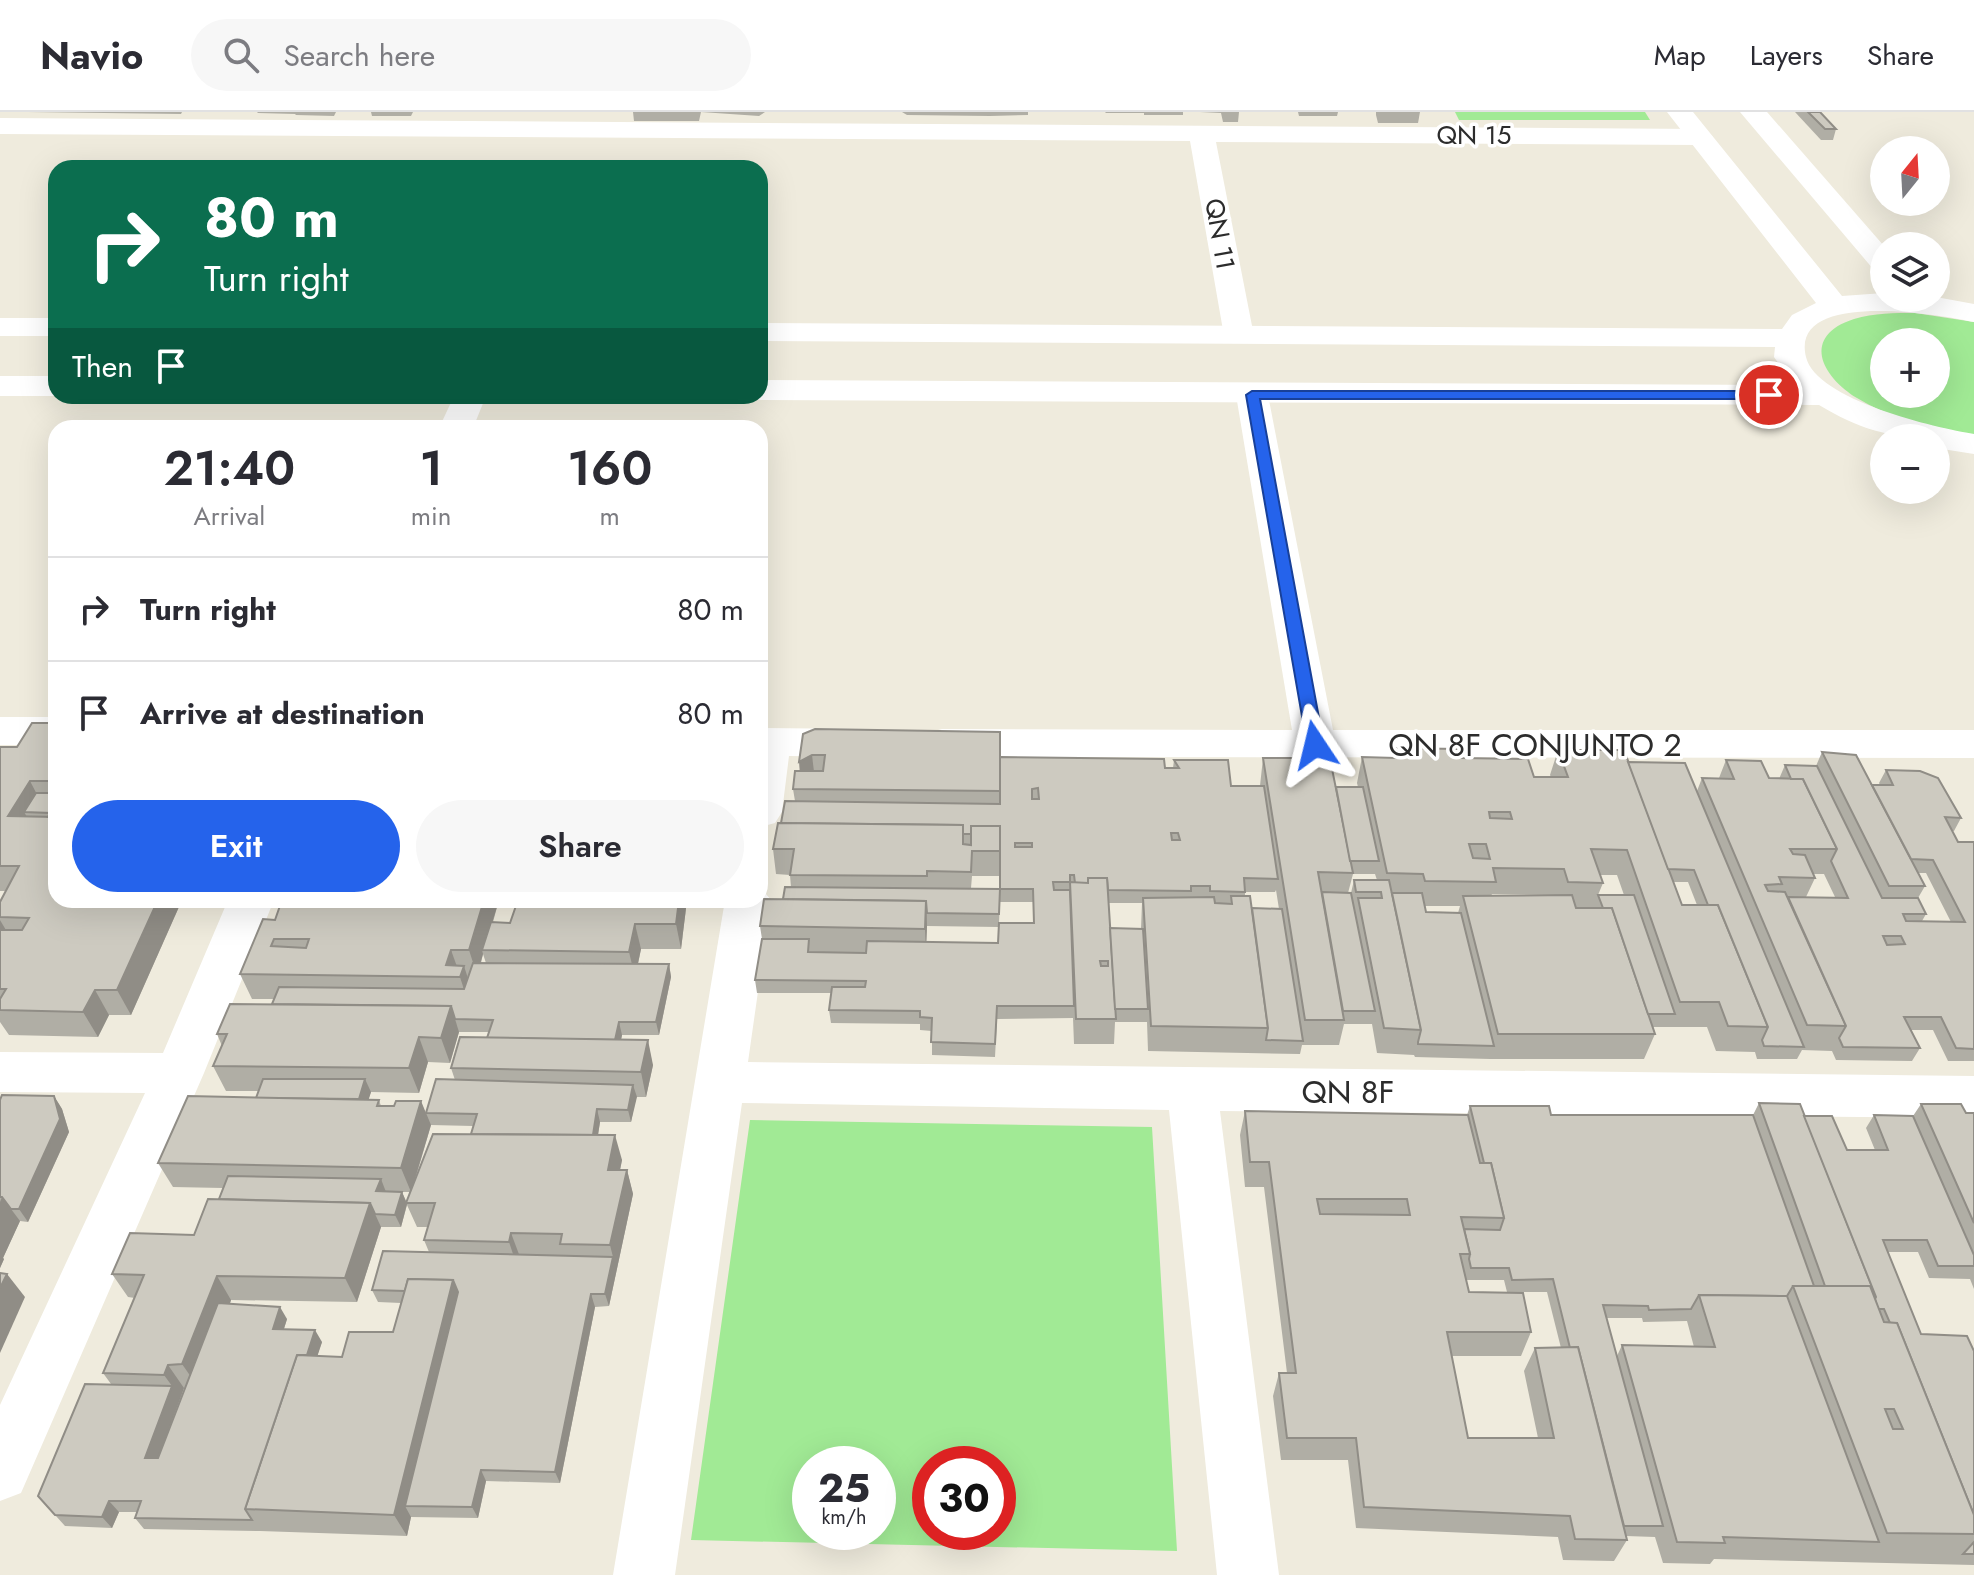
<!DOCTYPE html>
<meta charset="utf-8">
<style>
body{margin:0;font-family:Jost,sans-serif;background:#f7f7f7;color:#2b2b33;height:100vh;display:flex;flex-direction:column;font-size:30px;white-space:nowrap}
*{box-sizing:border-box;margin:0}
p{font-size:26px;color:#7c7c81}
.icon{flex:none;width:44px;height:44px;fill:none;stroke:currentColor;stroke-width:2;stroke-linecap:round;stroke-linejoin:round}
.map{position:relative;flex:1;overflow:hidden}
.details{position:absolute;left:48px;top:308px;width:720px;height:488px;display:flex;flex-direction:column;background:#fff;border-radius:24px;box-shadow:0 8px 32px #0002}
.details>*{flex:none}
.banner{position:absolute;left:48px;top:48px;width:720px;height:244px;border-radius:24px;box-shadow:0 8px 32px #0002;background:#0b6e4f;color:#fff;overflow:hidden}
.needle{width:52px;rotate:18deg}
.buttons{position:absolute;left:1870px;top:24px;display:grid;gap:16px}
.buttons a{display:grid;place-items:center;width:80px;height:80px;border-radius:50%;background:#fff;box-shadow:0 8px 32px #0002;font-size:40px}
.speed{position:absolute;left:792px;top:1334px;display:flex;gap:16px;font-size:40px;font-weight:700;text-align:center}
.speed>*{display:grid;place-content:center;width:104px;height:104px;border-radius:50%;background:#fff;box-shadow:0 8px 32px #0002;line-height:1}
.speed small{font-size:20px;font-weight:400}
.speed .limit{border:12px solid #d22;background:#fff;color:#111}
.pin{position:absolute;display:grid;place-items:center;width:68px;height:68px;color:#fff;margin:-34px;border:4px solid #fff;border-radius:50%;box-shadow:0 2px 8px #0007}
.me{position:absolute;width:88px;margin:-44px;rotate:350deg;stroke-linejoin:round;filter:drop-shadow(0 0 6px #0008)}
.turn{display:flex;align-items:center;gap:28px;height:168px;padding:0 24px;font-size:36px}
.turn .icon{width:104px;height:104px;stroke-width:2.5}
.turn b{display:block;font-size:56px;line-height:68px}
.then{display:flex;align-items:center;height:76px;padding:0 24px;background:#0003;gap:16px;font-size:30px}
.eta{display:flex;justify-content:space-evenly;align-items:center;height:136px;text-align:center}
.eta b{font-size:48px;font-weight:600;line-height:56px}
.button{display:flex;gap:16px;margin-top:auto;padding:16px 24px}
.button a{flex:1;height:92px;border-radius:48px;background:#2563eb;color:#fff;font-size:32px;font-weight:600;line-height:92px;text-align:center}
.button a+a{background:#f7f7f7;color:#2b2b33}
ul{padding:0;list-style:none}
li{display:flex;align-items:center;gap:24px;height:104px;padding:0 24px;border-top:2px solid #e1e1e2}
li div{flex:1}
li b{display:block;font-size:30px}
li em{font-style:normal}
header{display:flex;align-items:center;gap:48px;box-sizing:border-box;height:112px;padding:0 40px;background:#fff;border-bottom:2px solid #e1e1e2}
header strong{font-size:38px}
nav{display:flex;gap:44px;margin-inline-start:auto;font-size:28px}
.search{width:560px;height:72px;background:#f7f7f7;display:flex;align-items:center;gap:20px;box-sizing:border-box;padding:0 28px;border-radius:44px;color:#7c7c81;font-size:30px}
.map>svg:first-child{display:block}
.green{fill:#a1ea95;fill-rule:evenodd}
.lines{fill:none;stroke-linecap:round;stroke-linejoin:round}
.street{fill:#fff;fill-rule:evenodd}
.secondary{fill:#fff;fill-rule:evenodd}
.wall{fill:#b0aea5;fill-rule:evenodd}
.shaded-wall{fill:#908d86}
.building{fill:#cdcac0;stroke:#908d86;stroke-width:2;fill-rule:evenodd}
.route{fill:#2563eb;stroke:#184099;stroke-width:2}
.labels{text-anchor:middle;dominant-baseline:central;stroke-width:7;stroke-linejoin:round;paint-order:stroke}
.far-street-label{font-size:26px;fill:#2c2c2c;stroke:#fff}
.street-label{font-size:32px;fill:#2c2c2c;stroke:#fff}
</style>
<header>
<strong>Navio</strong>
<div class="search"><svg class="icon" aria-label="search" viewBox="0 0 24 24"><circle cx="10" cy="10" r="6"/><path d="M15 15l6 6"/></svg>Search here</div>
<nav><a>Map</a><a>Layers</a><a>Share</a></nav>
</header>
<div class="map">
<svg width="1974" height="1463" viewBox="0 0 1974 1463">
<rect width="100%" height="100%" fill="#efebdd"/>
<g class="green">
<path d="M1455,0H1645L1650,8H1459Z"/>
<path d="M1915,201L1974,210V323C1940,321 1886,304 1857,286C1821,264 1801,224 1854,207C1874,201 1895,201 1915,201ZM1884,230H1936V282H1884Z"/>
<path d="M750,1008L1152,1015L1177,1439L691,1428ZM810,1352H878V1420H810ZM930,1352H998V1420H930Z"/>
</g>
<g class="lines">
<g class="street">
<path d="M0,6L1700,17L1713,25L1700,33L1216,30L1254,224L1250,231H1228L1224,224L1190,29L0,22Z"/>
<path d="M1252,273L1263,276L1268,283L1333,618H1974V646L942,645L927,641L921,631L927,621L942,617L1292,618L1236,283L1241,276Z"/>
<path d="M454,284H486L473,316H439Z"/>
<rect x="0" y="605" width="56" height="28"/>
<path d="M760,616L862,617L877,621L883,631L877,641L862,645L789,644L782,700L775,711L760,715Z"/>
<path d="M760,775L771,788L748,950L1974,964V1006L1220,999L1279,1463H1217L1169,998L742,991L675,1463H613L725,788H760Z"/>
<path d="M228,788H274L204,961L21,1381L0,1389V1293L145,981L0,980V940L163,941Z"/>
</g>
<g class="secondary">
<path d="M1667,0H1693L1842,184L1884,181V186L1936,185L1974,192V210C1942,203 1789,176 1806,245C1816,288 1936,316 1974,322V342L1936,336V326C1889,326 1859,317 1819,293L760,288L748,284H760V268L1793,273L1774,245L1775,235L760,229V211L1782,217L1792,203L1816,191Z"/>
<path d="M1740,0H1767L1884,134V161L1874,158Z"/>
<rect x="0" y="206" width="56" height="18"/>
<rect x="0" y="264" width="56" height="20"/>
</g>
</g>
<g class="wall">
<path d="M28,0H182L181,2Z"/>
<path d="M257,0H336L334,4L296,3L295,2L258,1Z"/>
<path d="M371,0H413L411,4H372Z"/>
<path d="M633,0H765L759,4L701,0L699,9H634Z"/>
<path d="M902,0H1028V3L990,4L907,3Z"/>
<path d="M1105,0H1183V3H1144V1H1106Z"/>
<path d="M1200,0H1239L1238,10H1223L1221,1Z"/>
<path d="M1298,0H1338L1337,4H1299Z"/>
<path d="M1376,0H1420L1418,11H1378L1376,3Z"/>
<path d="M1795,0H1820L1836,17L1833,28H1821Z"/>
<path d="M56,611V788H182L131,903H109L98,925L9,923L0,910V790L6,779H0V635H17Z"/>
<path d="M803,622L1000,645L1165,656H1173L1174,648L1231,674H1260L1263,646H1294L1296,636L1336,675H1358L1357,671L1362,645L1392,646L1394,636L1461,646L1534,665H1551L1550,663L1558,638L1628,650L1697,679L1702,666H1719L1726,648L1769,666L1779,667L1785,653L1816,654L1822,640L1872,673H1880L1879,671L1886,658L1961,706L1954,719H1952L1958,730H1974V949H1948L1933,918H1911L1920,936L1912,949L1836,948L1832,939L1802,938L1797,947H1757L1755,940L1716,939L1707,915H1652L1655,922L1644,947H1490L1415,945L1414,943L1377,941L1372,912H1344L1339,933H1302L1300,942L1148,939L1147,910H1115L1114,932H1074L1073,906L997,907L995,945L932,943V919L920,918V912L831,911L829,898L831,881H757L755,868L762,827L760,814L791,775L790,763L776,762L773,737L781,711L795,689L793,677L800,659ZM1918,761H1926L1951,810L1922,809L1926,802L1918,786L1925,774ZM1353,762H1375L1377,768H1354L1351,781H1348ZM1813,762H1824L1835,785H1806L1815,766ZM1600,763H1617L1624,783H1598L1603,771ZM972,764H1000V777L971,776ZM1673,770H1688L1697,793H1682ZM1276,778L1279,797L1252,796L1245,784V780H1275ZM1492,782L1556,783L1491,784ZM1000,787V790H1033V811H999ZM1109,791H1142L1141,817L1110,816ZM1425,794H1460L1458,801L1426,800ZM927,814L999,815L998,831L926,830Z"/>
<path d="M499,788L493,810L510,811L518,788H687L681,837H641L638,852H669L671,865L659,923H622L621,928L653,953L646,985H636L631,1010H600L598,1023L622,1048L620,1058H627L633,1082L609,1194L595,1195L560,1371L486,1369L478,1406L411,1405L407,1424L260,1419L144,1417L135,1406L137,1400H119L112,1416L65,1414L38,1384L111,1272L103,1261L135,1186L128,1185L112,1162L194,1123L219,1087L223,1076L173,1075L158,1051L256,986L258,979H226L213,954L222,934L217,922L272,892L274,887H252L240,862L275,808ZM483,842L486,851H481ZM459,920H489L487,926L451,956L455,968L426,1001L381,994L379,988H368L371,980L419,981L428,950L450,951ZM431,1013L473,1014L471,1022L413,1075ZM402,1080H410L407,1091ZM407,1093L417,1115H428L424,1128L429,1140L372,1178L378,1190L401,1191L393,1220L342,1245L317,1244L322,1230L284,1217L287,1207L230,1192L231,1188L357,1190L381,1115H401ZM184,1276H185L158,1346L181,1286Z"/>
<path d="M54,984L62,997L69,1020L28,1110L20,1109L3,1146L4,1147L0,1156V988Z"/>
<path d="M1759,991L1804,1004L1847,1038H1875L1866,1016L1874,1003L1913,1004L1921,992L1966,1001H1974V1177L1970,1167L1929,1166L1918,1140H1888L1921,1222L1974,1239V1453L1714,1447L1710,1452L1663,1451L1655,1425L1626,1424L1627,1428L1614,1449L1563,1448L1558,1425L1356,1416L1348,1348H1281L1273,1284L1279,1261H1287L1264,1075H1245L1240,1023L1245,999L1467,1003L1470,994L1551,1003H1753ZM1466,1168H1504L1507,1180H1547L1561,1236H1535L1524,1259L1538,1326H1468L1451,1244H1521L1531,1220L1469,1180ZM1606,1206H1642L1643,1210L1687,1209L1694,1235L1622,1233L1617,1244Z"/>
</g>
<g class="shaded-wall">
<path d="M812,643L815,668L801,675L799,650Z"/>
<path d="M30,669L43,694L24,700L32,713L8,704Z"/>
<path d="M158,788H182L131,903L117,878Z"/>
<path d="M484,788H499L484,838H482L483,842L477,863L469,838Z"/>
<path d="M679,788H687L681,837L676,812Z"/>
<path d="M926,789L927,814L926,842L925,817Z"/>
<path d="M0,808L13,830L0,854Z"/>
<path d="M635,812L641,837L635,865L629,840Z"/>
<path d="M451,838L460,863L446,853Z"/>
<path d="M669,852L671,865L659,923L656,910Z"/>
<path d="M464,854L472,879L468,890L460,865Z"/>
<path d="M95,878L109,903L98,925L83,900Z"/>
<path d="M451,894L459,920L450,951L441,926Z"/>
<path d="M619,910L622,923L617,946L613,933Z"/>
<path d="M419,925L428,950L419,981L409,956Z"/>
<path d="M648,928L653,953L646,985L641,960Z"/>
<path d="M365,967L371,980L361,1012L355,1000Z"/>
<path d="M633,973L637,985L631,1010L628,998Z"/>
<path d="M54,984L62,997L69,1020L28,1110L19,1097Z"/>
<path d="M421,989L431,1013L411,1080L401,1056Z"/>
<path d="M597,997L600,1010L594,1048L591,1036Z"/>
<path d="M615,1023L622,1048L615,1082L608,1058Z"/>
<path d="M627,1058L633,1082L609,1194L605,1182L613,1145L610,1133Z"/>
<path d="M381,1067L386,1080L376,1079Z"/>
<path d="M402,1080L407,1092L401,1115L395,1103Z"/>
<path d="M2,1085L20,1109L3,1146L4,1147L0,1156V1090Z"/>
<path d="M370,1091L381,1115L357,1190L345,1166Z"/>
<path d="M511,1121L520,1145L517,1154L509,1130Z"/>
<path d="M7,1162L25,1185L0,1241V1176Z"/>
<path d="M217,1164L231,1188L198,1275L182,1252Z"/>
<path d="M453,1168L463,1192L405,1394L411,1405L407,1424L394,1403Z"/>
<path d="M591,1182L595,1195L560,1371L555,1360Z"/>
<path d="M280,1195L287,1207L280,1229L273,1217Z"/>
<path d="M315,1218L322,1230L267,1398H256Z"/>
<path d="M168,1253L184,1276L154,1357L145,1346L172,1274L164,1263Z"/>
<path d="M481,1358L486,1369L478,1406L472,1395Z"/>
<path d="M109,1389L119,1400L112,1416L102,1405Z"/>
</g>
<g class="building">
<path d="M1808,0H1820L1836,17H1825Z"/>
<path d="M32,611H56V669H30L8,704L56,705V788H158L117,878H95L83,900L0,898V887L6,877H0V818H22L29,806L0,805V790L19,754H0V635H17Z"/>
<path d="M815,617L1000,620V679L793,677L795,659H823L825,643H812L799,650L803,622Z"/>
<path d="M1296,636L1328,637L1353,761L1318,760L1344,908H1305L1263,646H1298Z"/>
<path d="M1394,636L1459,637L1461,646L1528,647L1534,665H1568L1558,638H1624L1682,793H1718L1768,915L1728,914L1719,890H1680L1627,738L1591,737L1603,771L1568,770L1564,757L1493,756L1496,770L1425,769L1423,762L1387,761L1362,645L1396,646ZM1489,700H1510L1512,707L1490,706ZM1469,732H1486L1490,747L1473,746Z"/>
<path d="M1822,640L1856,643L1925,774H1889Z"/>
<path d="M1000,645L1164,647L1165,656H1179L1174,648H1228L1231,674H1264L1278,767L1244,766L1245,780L1210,779V774H1191V779L1108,778L1107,766H1088V771H1075L1074,763H1070V770H1053L1054,778H1070L1074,894H997L995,932L931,930L932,906L920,905V899L829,898L832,875H865L866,869L755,868L762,827H809L808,840L866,841L867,829L998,831L999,811H1034L1033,777H1000V714H971V722H963V713L781,711L785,689L1000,692ZM1038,676L1039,687H1032V677ZM1171,721H1178L1180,728H1172ZM1015,731H1032V735H1015Z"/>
<path d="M1726,648L1761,649L1769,666L1803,667L1837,737H1790L1793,742L1805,743L1815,766L1779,765L1782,772L1765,773L1768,779L1785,780L1846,914L1807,913L1702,666L1734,667Z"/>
<path d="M1628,650L1685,651L1804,935L1764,934L1762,928L1768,915L1718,793H1708L1694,758L1668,757Z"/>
<path d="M1785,653L1817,654L1882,786H1918L1926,802H1903L1906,809L1965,810L1933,748L1911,747L1872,673H1893L1886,658L1920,659L1938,666L1961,706L1945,705L1958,730H1974V937L1956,936L1941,905H1904L1920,936L1843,935L1839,926L1846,914L1788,785L1848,786L1831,749L1837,737L1803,667H1791ZM1883,824H1901L1905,832L1887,833Z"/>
<path d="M1336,675H1363L1379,749H1350Z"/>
<path d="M36,681H56V705H48L50,701L24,700Z"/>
<path d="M778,711L963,713V732L971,733V714H1000V739H972L971,760L927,759V764L790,763L794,737H773Z"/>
<path d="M1088,766H1107L1116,907H1076L1070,770L1088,771ZM1100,849H1108V854H1101Z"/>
<path d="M1354,768H1389L1421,918L1384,916L1358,786H1382L1381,780H1356Z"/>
<path d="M785,775L1000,777L999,802L927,801L926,789L783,787Z"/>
<path d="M1322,780L1351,781L1375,899H1343Z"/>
<path d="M1392,781H1422L1426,800L1461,801L1494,934L1418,932V930L1421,918Z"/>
<path d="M1572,783L1576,796H1612L1655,922H1498L1463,784Z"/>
<path d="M1598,783H1634L1675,902H1648L1612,796H1603Z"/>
<path d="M1231,784H1250L1268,916L1151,914L1143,786L1214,785L1215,791L1232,792Z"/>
<path d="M764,787L926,789L925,817L760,814Z"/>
<path d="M282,788H484L469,838H451L446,853L464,854L460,865L240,862L263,807L275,808ZM274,827H309L306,836L271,834Z"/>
<path d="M486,788H492L489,797Z"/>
<path d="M518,788H679L676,812H635L629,840L482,838L491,810L510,811Z"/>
<path d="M1252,796L1282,797L1303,929L1266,928L1268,916Z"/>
<path d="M1110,816L1143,817L1148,897H1115Z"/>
<path d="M473,851L669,852L656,910H619L615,928L487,926L493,908L455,907L451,894L272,892L279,875L464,877Z"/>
<path d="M230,892L451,894L441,926L419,925L409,956L213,954L227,922H217Z"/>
<path d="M460,925L648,928L641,960L451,956Z"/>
<path d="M263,967H365L359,987L256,986Z"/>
<path d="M436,967L633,973L628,998L597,997L593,1023L471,1022L477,1002L426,1001Z"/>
<path d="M2,983L54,984L60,1007L19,1097H11L2,1085H0V988Z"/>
<path d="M188,984L379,988L377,994H394L396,989H421L401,1056L158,1051Z"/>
<path d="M1759,991L1800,992L1876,1185H1874L1870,1174H1825Z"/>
<path d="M1921,992H1961L1966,1001H1974V1111Z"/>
<path d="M1470,994H1549L1551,1003H1753L1814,1174H1793L1787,1184L1699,1183L1691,1197L1649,1198L1648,1194L1603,1193L1663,1414H1624L1578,1235L1570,1236L1553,1167L1512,1168L1509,1156H1471L1469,1147L1470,1142L1464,1117L1500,1118L1504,1106L1491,1051H1484Z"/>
<path d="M1245,999L1468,1003L1480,1051H1491L1504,1106L1461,1105L1470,1142H1460L1469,1180L1523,1181L1531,1220H1447L1468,1326H1554L1535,1236L1578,1235L1627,1428L1575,1427L1570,1404L1364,1395L1356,1326H1287L1279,1261H1296L1269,1050H1250ZM1317,1087H1407L1410,1103L1320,1102Z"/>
<path d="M1874,1003L1913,1004L1974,1143V1154H1938L1927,1128H1883L1921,1222L1967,1224L1974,1239V1403L1897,1211H1890L1884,1197H1878L1875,1187L1876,1185L1804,1004H1832L1847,1038H1888Z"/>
<path d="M433,1022L615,1023L608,1058H627L610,1133L560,1132L562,1122L511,1121L509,1130L424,1128L435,1091H406Z"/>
<path d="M228,1064L381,1067L376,1079L402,1080L395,1103L375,1102L370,1091L219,1087Z"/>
<path d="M208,1087L370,1091L345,1166L217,1164L182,1252L168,1253L164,1263L103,1261L144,1163L112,1162L130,1121L194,1123Z"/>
<path d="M383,1139L613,1145L605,1182H591L555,1360L481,1358L472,1395L405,1394L458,1180L453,1168L408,1167L405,1179L372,1178Z"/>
<path d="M0,1161L7,1162L0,1176Z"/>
<path d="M408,1167L453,1168L394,1403L245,1397L297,1243L342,1245L349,1220H393Z"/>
<path d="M1793,1174H1870L1884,1210L1897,1211L1974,1403V1422L1887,1421ZM1885,1297H1894L1903,1317H1893Z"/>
<path d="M1699,1183L1787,1184L1879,1430L1723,1425L1725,1431L1677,1430L1622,1233L1715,1235Z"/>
<path d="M218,1191L280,1195L273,1217L315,1218L307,1243H297L245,1397L252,1408L135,1406L141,1389H109L102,1405L55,1403L38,1384L85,1272L172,1274L145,1346H158Z"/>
<path d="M1974,1430V1442H1963Z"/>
</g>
<path class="route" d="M1252,279H1769L1776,283L1769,287H1260L1324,633L1315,639L1307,633L1246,283Z"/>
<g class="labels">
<g class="far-street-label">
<text x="1474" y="23">QN 15</text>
<text transform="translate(1220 122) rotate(80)">QN 11</text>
</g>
<g class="street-label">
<text x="1535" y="633">QN 8F CONJUNTO 2</text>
<text x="1348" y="980">QN 8F</text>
</g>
</g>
</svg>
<div class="buttons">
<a><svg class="needle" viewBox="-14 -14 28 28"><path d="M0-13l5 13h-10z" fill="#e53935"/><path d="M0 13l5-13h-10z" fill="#7c7c81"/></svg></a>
<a><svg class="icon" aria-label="layers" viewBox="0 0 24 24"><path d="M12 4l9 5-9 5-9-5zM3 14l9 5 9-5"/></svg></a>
<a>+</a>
<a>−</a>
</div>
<div class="speed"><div>25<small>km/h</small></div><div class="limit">30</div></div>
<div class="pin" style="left:1769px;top:283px;background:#d93025"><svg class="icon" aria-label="arrive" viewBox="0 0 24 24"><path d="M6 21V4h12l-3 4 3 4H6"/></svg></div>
<svg class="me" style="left:1315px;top:633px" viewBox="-20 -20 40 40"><path d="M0-17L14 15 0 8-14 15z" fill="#2563eb" stroke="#fff" stroke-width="4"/></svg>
<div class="banner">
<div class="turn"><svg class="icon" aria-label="right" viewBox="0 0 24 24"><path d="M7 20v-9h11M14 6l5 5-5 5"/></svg><div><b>80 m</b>Turn right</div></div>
<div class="then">Then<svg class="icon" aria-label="arrive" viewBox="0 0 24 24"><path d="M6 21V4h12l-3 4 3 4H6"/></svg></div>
</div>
<section class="details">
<div class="eta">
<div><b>21:40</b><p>Arrival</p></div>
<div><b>1</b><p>min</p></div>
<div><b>160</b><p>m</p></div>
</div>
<ul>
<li><svg class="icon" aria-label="right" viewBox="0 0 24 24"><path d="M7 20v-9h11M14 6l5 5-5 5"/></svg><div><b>Turn right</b></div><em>80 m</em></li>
<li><svg class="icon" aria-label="arrive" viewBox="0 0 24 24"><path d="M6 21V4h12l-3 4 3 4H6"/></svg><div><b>Arrive at destination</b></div><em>80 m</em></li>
</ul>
<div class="button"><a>Exit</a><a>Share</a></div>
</section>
</div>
